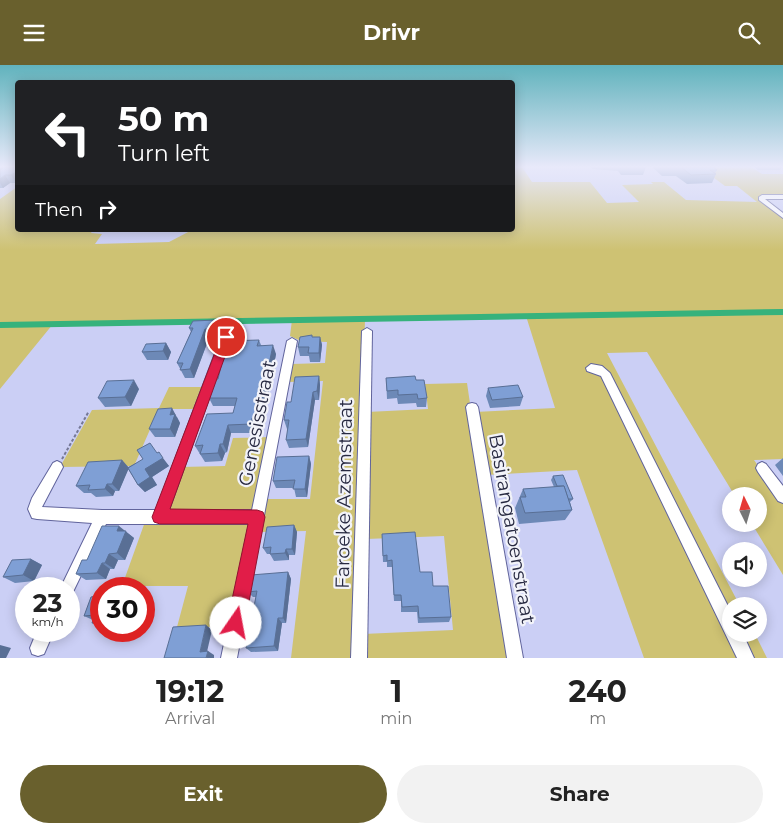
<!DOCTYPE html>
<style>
body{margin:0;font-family:Montserrat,sans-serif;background:#f2f2f2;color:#222;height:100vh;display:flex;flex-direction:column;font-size:19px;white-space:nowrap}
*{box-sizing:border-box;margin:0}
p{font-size:16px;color:#767676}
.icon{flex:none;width:28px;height:28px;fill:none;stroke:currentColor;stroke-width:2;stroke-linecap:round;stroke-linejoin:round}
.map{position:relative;height:593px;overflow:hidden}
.details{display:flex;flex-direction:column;background:#fff;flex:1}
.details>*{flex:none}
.top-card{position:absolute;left:15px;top:15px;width:500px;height:152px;border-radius:5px;box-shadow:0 2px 12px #0003;background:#202124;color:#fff;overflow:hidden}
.needle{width:32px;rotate:355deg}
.buttons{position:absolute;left:722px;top:422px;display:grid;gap:10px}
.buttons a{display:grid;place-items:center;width:45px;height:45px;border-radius:50%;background:#fff;box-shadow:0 2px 12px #0003;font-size:25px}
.speed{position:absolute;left:15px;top:512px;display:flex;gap:10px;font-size:25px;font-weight:700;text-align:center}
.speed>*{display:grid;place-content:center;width:65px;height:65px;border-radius:50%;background:#fff;box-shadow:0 2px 12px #0003;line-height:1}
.speed small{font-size:12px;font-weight:400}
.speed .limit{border:8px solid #d22;background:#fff;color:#111}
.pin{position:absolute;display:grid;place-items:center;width:42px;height:42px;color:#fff;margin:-21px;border:2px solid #fff;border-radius:50%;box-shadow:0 1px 5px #0007}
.me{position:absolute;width:55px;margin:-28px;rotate:12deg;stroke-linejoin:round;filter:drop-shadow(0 0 4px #0008)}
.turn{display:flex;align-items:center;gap:18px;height:105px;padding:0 20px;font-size:22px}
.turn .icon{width:65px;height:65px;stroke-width:2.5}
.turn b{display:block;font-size:35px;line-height:42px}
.then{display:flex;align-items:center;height:48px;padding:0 20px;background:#0003;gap:10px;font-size:19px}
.eta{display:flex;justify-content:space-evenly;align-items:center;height:85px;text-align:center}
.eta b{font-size:30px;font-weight:700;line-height:35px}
.cta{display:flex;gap:10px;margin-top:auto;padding:10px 20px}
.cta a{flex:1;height:58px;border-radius:30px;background:#69602d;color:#fff;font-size:20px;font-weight:700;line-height:58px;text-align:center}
.cta a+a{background:#f2f2f2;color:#222}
header{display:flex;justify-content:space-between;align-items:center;height:65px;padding:0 20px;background:#69602d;color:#fff;font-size:22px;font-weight:700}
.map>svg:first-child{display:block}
.green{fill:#cec273}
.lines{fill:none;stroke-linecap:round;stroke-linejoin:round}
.canal{fill:#36b27c;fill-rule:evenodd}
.minor-casing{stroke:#61649c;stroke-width:2}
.path{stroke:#757896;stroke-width:2;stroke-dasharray:3 2;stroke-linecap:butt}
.minor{fill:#fff;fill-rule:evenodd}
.wall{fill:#6d89b7}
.shaded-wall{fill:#596f95}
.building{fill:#7f9fd5;stroke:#596f95}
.route{fill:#e11d48;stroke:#92132f}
.labels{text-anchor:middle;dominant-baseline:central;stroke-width:4.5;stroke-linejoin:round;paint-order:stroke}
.near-street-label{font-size:19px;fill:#272941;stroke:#f2f3f9}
</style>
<header><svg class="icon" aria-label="menu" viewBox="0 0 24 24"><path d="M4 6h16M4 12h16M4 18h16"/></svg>Drivr<svg class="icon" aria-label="search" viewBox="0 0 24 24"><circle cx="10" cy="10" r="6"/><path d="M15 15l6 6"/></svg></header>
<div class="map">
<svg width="783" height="593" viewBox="0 0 783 593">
<rect width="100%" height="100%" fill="#cbcff5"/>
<g class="green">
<path d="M513,102H522L532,117H590L607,138L639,137L622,120L653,119L651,117H664L686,135L757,137L737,121H725L702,104L687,102H751L762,109H783V131H764L762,137L783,152V394L754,395L783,437V510L752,459H759V431H735L647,287L607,288L740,541H731V569H755L767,593H644L577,405L485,410L475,347L555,343L526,251L365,254L355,593H291L306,466L259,467L265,434H310L323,316L288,317L292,299L325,298L327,277L301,276L290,271L292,255L53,259L0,324V134L17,122L18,165H93L91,168L102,169L95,179L169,177L192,165H512Z"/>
<path d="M467,318L487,455L513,593H363V569L453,565L444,471L366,474L367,347L428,344L425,319Z"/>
<path d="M169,322H206L197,344H159L134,401L60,402L92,345L159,343Z"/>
<path d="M270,372L254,447H171L168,442L181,402L225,401L233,373Z"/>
<path d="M146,454L248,459L251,466L232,562H177L188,521H122Z"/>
</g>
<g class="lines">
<path class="canal" d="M783,244V250L0,263V257Z"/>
<g class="minor-casing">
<g id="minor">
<path d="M783,130V134H765L783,148V153L759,135V132L762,130Z"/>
<path d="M367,263L372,266L367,593H351L362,266Z"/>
<path d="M226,269L231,272L169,445H252L287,276L292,273L297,276L237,593H221L249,459H106L72,529L69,531V524H60L92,458L37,454L32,453L28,444L32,433L53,398L57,396L61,398L63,402L42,442L102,445H156L221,272Z"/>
<path d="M591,299L602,301L610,308L731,547V569H743L754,593H737L601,311L587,306L586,303Z"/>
<path d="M472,338L476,339L478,342L523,593H507L466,342L468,339Z"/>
<path d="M762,397L766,399L783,421V438L778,436L758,407L756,403L758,399Z"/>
<path d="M37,566H54L44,589L38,591L32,589L30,583Z"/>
</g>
</g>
<path class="path" d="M62,394L89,346"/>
<use href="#minor" class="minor"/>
</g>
<g class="wall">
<path d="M0,102H18L16,118H10L3,123H0Z"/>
<path d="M591,102H646L643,110H621L618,106L592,104Z"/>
<path d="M652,102H713L717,105L715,108L716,109L712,118L687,119L676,111H662Z"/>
<path d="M754,102H782L780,105H758Z"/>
<path d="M189,263L219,264L216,273H209L194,313H185L177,298L191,267Z"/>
<path d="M313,272H320L322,280L320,297H310L309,291H300L298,282Z"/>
<path d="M259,275L261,280L276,289L262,361H256L254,368H231L227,387L225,388L222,396L205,397L195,381L233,348L235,341H213L209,333L218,314Z"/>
<path d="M166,278L171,287L168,295H147L142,287Z"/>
<path d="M319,311L320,320L319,335H315L308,382L289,383L286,375L288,364H287L284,355L291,337Z"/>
<path d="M386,313L416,315L427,333L426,342H417L416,338L398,339L397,333L387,334Z"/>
<path d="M488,323L523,332L520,341L490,343L486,331Z"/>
<path d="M139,324L131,341L105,342L98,333Z"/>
<path d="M177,352L180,358L175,372H155L149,364Z"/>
<path d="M157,388L169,401L152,412L157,420L145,427L138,420L128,404L119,426H115L113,431L96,432L91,428H84L76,421L122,395L128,402Z"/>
<path d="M309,391L311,399L307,432H296L294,423H276L273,416Z"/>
<path d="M783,393V411L775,400Z"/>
<path d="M553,411L573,434L570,437L572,445L565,455L519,459L515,443L523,424L554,422L551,415Z"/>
<path d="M294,460L297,467L295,490H289V495L274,496L270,489H267L263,483Z"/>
<path d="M125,466L134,473L125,495H118L114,504H110L106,514L86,515L76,509L87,495Z"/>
<path d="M382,469L433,521L451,552L449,557L418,558L417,547H401V536H394L392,502H387V497H383Z"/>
<path d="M31,494L42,500L34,516L15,518L3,512Z"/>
<path d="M288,507L291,514L286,558H282L278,586L251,587L246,583L256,532H253L248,527Z"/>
<path d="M101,524V562L92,558L93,555L84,551Z"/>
</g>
<g class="shaded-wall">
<path d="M18,106V116L16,118L11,110Z"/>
<path d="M5,110L10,118L3,123L0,118V114Z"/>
<path d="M216,255L219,264L216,273L212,264Z"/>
<path d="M205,264L209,273L194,313L190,304Z"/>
<path d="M320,272L322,280L320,297L319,288Z"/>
<path d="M166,278L171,287L168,295L163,286Z"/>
<path d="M273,280L276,289L262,361L258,353Z"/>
<path d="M319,311L320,320L319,335L317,326Z"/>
<path d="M134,315L139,324L131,341L125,332Z"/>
<path d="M313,327L315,335L308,382L306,374Z"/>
<path d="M172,343L180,358L175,372L170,364V350Z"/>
<path d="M252,353L256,361L254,368L251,359Z"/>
<path d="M228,360L231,368L227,387L223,379Z"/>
<path d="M220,379L225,388L222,396L218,388Z"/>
<path d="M309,391L311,399L307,432L305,424Z"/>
<path d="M163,393L169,401L152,412L157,420L145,427L138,420L145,404Z"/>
<path d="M122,395L129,403L119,426L112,419Z"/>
<path d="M107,419L115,426L113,431L105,424Z"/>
<path d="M294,460L297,467L295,490L292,484Z"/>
<path d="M119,461L134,473L125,495L117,488V466Z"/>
<path d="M286,484L289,490V495L285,488Z"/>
<path d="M109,489L118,495L114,504L105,498Z"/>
<path d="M31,494L42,500L34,516L23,510Z"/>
<path d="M102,498L110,504L106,514L97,508Z"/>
<path d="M288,507L291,514L286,558L283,553Z"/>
<path d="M134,520L139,524H133Z"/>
<path d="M278,553L282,558L278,586L274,581Z"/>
<path d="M206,560L212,565L206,591L200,587Z"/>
<path d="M0,580L11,583L6,593H7H0Z"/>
<path d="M208,586L214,590V593H206Z"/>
</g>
<g class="building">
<path d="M4,102H18V106L11,110H5L0,114V105Z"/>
<path d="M681,102H713L717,105H710L716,109L691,110Z"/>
<path d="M216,255L212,264H205L190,304L180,305L183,298H177L193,263H189L193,256Z"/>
<path d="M312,270V272H320L319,288H308L309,282H298L300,272Z"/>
<path d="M259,275L257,281L273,280L258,353H252L251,359L228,360L223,379H220L218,388L200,389L203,380L195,381L207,349L233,348L237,333H209L216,314H218L227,276Z"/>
<path d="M166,278L163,286L142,287L146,279Z"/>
<path d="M319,311L317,326L313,327L306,374L286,375L289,355H284L287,337H291L295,312Z"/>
<path d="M415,311L416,315H424L427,333L418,334L417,329L398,330V325L387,326L386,313Z"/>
<path d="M134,315L125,332L98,333L107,316Z"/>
<path d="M518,320L523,332L492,335L488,323Z"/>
<path d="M172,343L170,350L175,349L170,364H149L158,344Z"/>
<path d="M150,378L157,388L159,387L163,393L145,404L150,412L138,420L128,403L143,394L137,385Z"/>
<path d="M309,391L305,424H293L295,415L273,416L277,392Z"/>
<path d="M122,395L112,419H107L105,424L88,425L90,420L76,421L88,397Z"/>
<path d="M563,410L573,434H568L564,421H557L553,411Z"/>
<path d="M564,421L572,445L525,448L520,432H526L523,424Z"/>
<path d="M294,460L292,484H286L285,488L270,489L271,482L263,483L267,462Z"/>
<path d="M102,461H119L117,466H126L117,488L109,489L105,498H102L97,508L76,509L82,495H87Z"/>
<path d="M415,467L420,507H432L433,521H448L451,552L419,553L418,541L402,542L401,530H394L392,495L387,496V490L383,491L382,469Z"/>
<path d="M31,494L23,510L3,512L12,495Z"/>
<path d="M288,507L283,553H278L274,581L246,583L257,526L248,527L251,510Z"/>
<path d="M134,520L133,524H101V557L92,558L95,550L84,551L91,532L96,531L100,522Z"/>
<path d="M206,560L200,587L208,586L206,593H164L173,562Z"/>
</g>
<linearGradient id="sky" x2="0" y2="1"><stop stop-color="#61b3bd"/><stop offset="0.55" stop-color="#e8e9fa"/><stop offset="1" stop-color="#e8e9fa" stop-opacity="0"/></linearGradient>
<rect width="783" height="185" fill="url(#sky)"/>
<path class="route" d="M226,268L232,272L170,444L257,445L263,447L265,452L245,558L242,564L236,567L229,564L227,558L248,459H160L154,457L152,452L221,272Z"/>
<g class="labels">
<g class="near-street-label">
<text transform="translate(257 358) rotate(-79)">Genesisstraat</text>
<text transform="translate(344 429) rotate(-89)">Faroeke Azemstraat</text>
<text transform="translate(512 464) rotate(80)">Basirangatoenstraat</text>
</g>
</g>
</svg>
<div class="buttons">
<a><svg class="needle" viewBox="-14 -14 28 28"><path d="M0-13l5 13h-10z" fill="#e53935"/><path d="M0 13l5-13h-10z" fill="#767676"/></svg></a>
<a><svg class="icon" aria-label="sound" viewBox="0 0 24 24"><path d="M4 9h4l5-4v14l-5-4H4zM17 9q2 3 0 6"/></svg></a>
<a><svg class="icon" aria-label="layers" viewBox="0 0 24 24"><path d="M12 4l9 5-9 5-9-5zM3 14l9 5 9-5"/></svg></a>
</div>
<div class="speed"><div>23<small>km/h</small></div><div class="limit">30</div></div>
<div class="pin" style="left:226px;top:272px;background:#d93025"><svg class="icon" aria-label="arrive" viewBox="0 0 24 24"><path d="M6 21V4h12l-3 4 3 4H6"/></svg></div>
<svg class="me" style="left:236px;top:558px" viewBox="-20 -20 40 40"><circle r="19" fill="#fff"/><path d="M0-13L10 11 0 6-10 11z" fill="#e11d48"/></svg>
<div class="top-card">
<div class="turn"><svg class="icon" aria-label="left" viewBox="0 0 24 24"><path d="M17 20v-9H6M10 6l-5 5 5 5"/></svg><div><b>50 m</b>Turn left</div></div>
<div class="then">Then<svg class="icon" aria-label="right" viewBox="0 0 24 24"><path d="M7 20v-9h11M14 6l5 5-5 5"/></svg></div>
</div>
</div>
<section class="details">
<div class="eta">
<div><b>19:12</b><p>Arrival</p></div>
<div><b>1</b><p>min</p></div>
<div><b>240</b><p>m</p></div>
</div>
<div class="cta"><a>Exit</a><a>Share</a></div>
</section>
